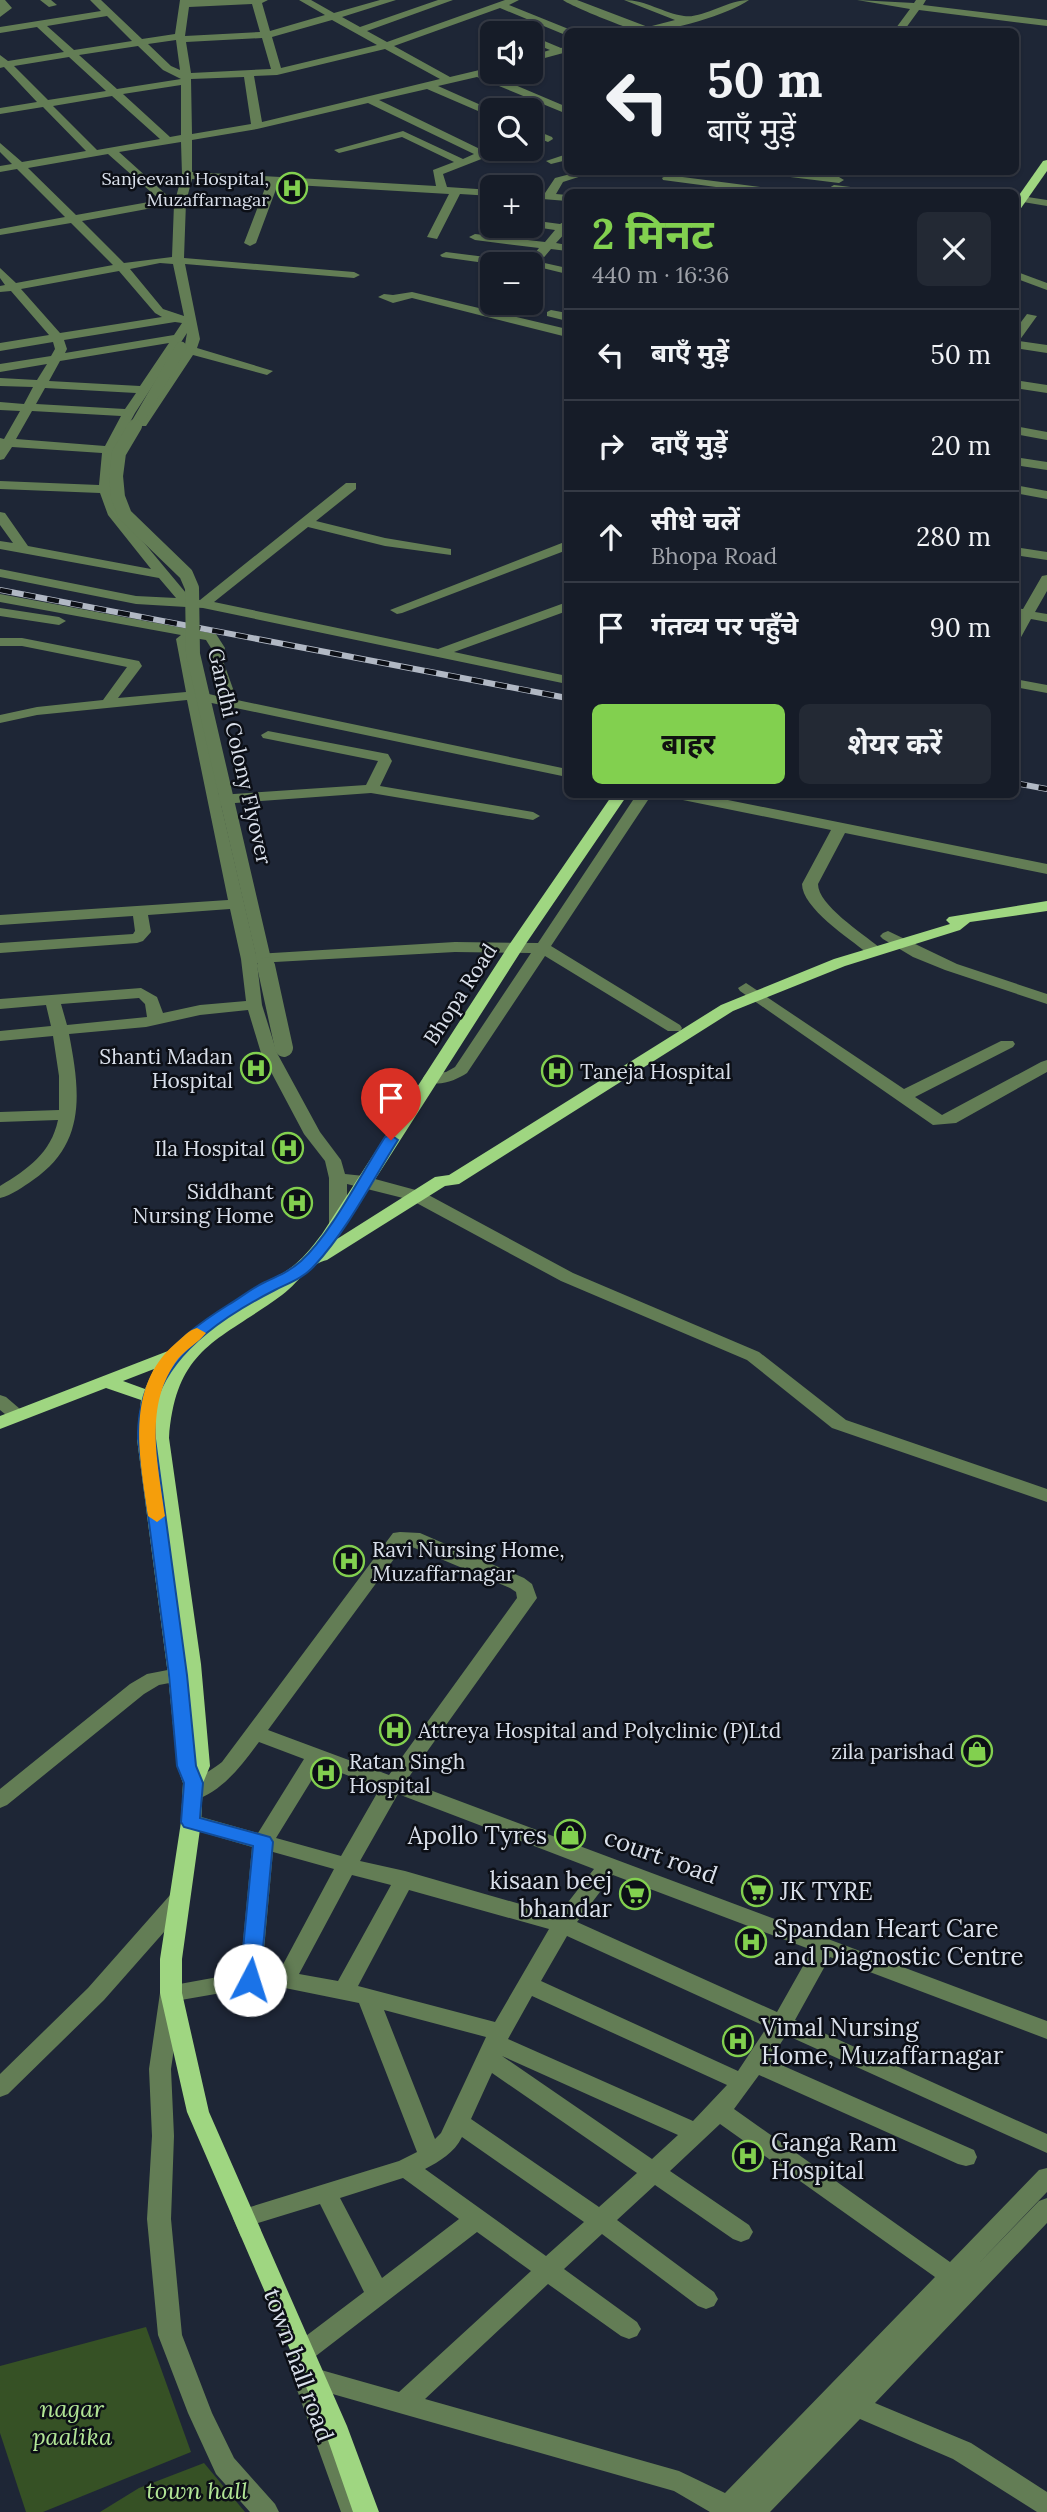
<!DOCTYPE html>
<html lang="hi">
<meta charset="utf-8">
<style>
body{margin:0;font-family:Lora,"Noto Sans Devanagari",serif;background:#232934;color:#f1f3f6;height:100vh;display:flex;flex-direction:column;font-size:26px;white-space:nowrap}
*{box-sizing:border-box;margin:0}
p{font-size:23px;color:#9ea1a8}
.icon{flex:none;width:38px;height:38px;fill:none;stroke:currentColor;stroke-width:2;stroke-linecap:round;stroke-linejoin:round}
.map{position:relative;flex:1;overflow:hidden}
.details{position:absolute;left:564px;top:189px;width:455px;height:609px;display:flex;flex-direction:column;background:#161c28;border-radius:10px;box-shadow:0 2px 5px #0004,0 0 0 2px #353a45}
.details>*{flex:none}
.banner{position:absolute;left:564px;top:28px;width:455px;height:147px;border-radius:10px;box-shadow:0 2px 5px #0004,0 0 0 2px #353a45;background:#161c28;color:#f1f3f6;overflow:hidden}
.tools{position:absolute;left:480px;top:21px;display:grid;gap:14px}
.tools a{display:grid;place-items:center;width:63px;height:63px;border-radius:10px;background:#161c28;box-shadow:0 2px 5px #0004,0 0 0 2px #353a45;font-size:35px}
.pin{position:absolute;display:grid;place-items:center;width:60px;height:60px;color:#fff;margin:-72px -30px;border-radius:50% 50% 50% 0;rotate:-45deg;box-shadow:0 0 7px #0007}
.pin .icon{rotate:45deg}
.me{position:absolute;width:77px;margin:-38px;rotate:5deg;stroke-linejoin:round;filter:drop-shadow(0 0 5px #0008)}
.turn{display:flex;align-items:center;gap:24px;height:147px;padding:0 28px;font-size:32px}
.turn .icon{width:91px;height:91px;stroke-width:2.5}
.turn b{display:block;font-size:49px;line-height:60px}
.round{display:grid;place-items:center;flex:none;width:74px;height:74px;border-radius:10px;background:#232934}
.head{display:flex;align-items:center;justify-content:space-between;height:119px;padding:0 28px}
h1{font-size:42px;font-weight:700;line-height:52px;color:#82d04f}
.cta{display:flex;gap:14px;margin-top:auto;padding:14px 28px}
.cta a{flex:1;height:80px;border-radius:10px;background:#82d04f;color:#111;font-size:28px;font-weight:700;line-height:80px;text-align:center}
.cta a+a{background:#232934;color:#f1f3f6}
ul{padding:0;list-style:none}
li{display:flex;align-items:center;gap:21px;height:91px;padding:0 28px;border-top:2px solid #353a45}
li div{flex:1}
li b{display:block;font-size:26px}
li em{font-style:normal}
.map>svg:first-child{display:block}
.green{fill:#365125}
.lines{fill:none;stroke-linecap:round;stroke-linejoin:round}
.minor{fill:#637d55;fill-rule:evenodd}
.major{fill:#9fd681;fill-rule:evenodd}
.rail-casing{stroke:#b1b8c4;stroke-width:6}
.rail{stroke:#0c0f16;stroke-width:4.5;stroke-dasharray:12;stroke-linecap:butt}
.minor-bridge-far2{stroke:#637d55;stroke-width:11}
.minor-bridge-far1{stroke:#637d55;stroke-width:14}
.minor-bridge{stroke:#637d55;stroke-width:18}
.route{fill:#1a73e8;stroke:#114b97;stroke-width:2}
.slow{fill:#f59e0b}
.labels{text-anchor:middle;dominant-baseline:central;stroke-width:5;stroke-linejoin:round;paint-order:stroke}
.far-poi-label{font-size:18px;fill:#dae0eb;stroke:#0c0f16;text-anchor:end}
.street-label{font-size:21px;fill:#dae0eb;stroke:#0c0f16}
.poi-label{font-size:21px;fill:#dae0eb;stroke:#0c0f16;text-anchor:end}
.near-poi-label{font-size:24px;fill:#dae0eb;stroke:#0c0f16;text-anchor:start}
.near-street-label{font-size:24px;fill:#dae0eb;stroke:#0c0f16}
.near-park-label{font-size:24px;font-style:italic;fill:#b2e696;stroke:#0c0f16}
</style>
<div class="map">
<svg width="1047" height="2512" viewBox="0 0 1047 2512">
<rect width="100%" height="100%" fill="#1e2636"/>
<g class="green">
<path d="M146,2327L191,2452L43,2512H26L0,2433V2366Z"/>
<path d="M204,2463L245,2512H100L139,2488Z"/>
</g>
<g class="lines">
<g class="minor">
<path d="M0,0H5L12,8L0,17Z"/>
<path d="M40,0H51L57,5L49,7Z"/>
<path d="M90,0H101L142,39L175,34L180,0H268L262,3L270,31L325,15L299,0H311L334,13L380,0H396L342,17L360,27L438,0H453L367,31L387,42L505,0H519L509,5L571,30L567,35L563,34L500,8L394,46L450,77L492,67V72H496L489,74L567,107V114L477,77L438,86L492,110V117L427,89L379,100L484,151V158L443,174L447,187L492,190V196L460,194L437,239L427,237L449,194L278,184L256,243L250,246L244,243L267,183L192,179L186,202L184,258L354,272L360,275L354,278L185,264L200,339L197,348L273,371L267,375L193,355L146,426H138L136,423L184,350L187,333L135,413L115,450L111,489L120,514L191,599L200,600L346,483H356V489L316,521L385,538L451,549V555L385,546L308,527L214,602L438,649L567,602V611L454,652L567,676V684L203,608L136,604L0,577V569L136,596L176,598L159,578L0,549V541L13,543L0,525V512L5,513L28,546L151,569L108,515L100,493L0,489V481L99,485L102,453L12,447L4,459L0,460V438L4,439L20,411L0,410V402L24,404L33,387L0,386V378L37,380L47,364L0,372V364L51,356L55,349L53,342L0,351V343L49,335L11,291L0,292V286L5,285L0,278V268L16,283L113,265L71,223L0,235V229L65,217L17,169L0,172V166L12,164L0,152V143L22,162L86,151L43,107L0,114V108L37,102L4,67L0,68V55L8,61L64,52L37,27L0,33V27L101,11ZM252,4L260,32L185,36L189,7ZM107,16L132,41L74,50L47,26ZM332,20L377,45L281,68L272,37ZM262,38L271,69L191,73L186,42ZM176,40L180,70L171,66L148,44ZM138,46L163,70L181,79L117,89L79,55ZM385,49L440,79L262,122L254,76L277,75ZM69,57L106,91L48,100L14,66ZM244,77L251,124L192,134L191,79ZM181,85V135L170,137L123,94ZM112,96L160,139L97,150L53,106ZM368,103L474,154L463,159L403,131L334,150L339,153L402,137L454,162L433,170L436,186L192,172V140L257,129ZM181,142L182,175L176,197L170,198L119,152ZM108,154L160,200L76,215L28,168ZM174,204L172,257L124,263L82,221ZM160,263L173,264L184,316L163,309L130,269ZM119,271L155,313L162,317L60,333L21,289ZM175,322L182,323L174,335L65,353L67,349L64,340ZM169,343L140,386L49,381L60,361ZM45,388L136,393L125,409L36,404ZM32,411L121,416L105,446L16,439Z"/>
<path d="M563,0H577L648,27L675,20L624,0C646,0 663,13 684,16C702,19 727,0 749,0C730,14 665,33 641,32C634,31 572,7 563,0Z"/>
<path d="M857,0L914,3L916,0H926L923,5L1047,20V26L919,10L903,32H893L910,9Z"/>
<path d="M505,24L523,31L524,33C515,34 506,34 500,27Z"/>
<path d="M490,29L498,33L486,34V30Z"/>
<path d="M530,35L561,48L567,46V52L530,62V56L550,50L530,42Z"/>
<path d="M530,128L552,137L553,139L548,142L530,135Z"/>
<path d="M567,154V160L551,164L546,161Z"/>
<path d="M578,172H594L563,182L556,194L567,195V201L530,198V192L545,193L555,178Z"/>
<path d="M769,172H797L839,177L844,180L839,183L774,175Z"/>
<path d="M667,175L776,189L782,192H754L663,180L662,178Z"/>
<path d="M834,185L867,189L873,192L830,190L829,188Z"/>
<path d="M1021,196L1047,200V206L1017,201V197Z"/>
<path d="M530,220L560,224L567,220V231L556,243L567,245V251L551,249L540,262L567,268V274L526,264L539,248L475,240L469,237L475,234L545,242L555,230L528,226H530Z"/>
<path d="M446,252L517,261L523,264H492L442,257L440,255Z"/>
<path d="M1015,271L1047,283V290L1015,278Z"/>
<path d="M412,292L567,329V337L412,298L393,303L378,297L384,294L393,295Z"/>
<path d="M551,310L567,313V321L547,316V312Z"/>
<path d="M1027,314L1037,316L1019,341L1047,345V353L1015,348V330Z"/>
<path d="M1015,380L1047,385V393L1015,388Z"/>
<path d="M1015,426L1047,432V440L1015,434Z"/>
<path d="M1015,457L1047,462V470L1015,465Z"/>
<path d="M1015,485L1047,491V499L1015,493Z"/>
<path d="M567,541V550L402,613L397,614L390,610Z"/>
<path d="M1015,547L1047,552V560L1015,555Z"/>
<path d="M1047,575V591L1035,612L1047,614V622L1031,619L1020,639L1015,640V624L1019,617L1015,616V608L1023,609L1042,576Z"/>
<path d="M0,594L216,634L225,648L222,658L237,700L567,769V777L202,701L219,795L366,785L378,761L263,738L261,735L268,731L388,754L392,761L380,786L533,812L540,816L533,820L371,793L221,804L256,954L455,942L538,943L637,794H652L551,946L680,1025L682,1028L680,1031H668L545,956L467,1073C455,1081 434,1089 423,1078L425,1075L446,1072L455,1067L531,953L455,952L257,963L262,1005L277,1053L320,1132L341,1160L345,1174L364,1176L423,1192L573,1273L759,1352L846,1420L1047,1489V1502L832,1428L747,1360L561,1281L411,1200L347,1184V1224L338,1229L332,1228L329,1224V1178L325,1161L304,1134L261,1053L248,1010L200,1015L146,1027L69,1034C80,1091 87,1143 33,1180C23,1187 12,1195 0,1198V1186C28,1169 51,1153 58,1120L0,1122V1112L59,1110V1076L53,1036L0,1041V1031L51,1026L46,1005L0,1009V999L141,988L157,997L163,1013L200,1005L246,1001L241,959L230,909L148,915L151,932L143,941L137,943L0,953V943L133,934L135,931L133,916L0,925V915L228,900L187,700L37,715L0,723V715L37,707L103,700L127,667L22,646H0V638H22L139,661L142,666L118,698L186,692L176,639L181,635L0,602ZM188,637L206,640L211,648L208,658L222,697L200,692ZM139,998L145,1004L147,1017L67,1025L61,1004Z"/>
<path d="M0,608L59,617L66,621L59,625L0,616Z"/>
<path d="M1015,679L1047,685V693L1015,687Z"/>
<path d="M666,794H698L1047,864V874L845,833L818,884C818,905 862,933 879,947L881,950L879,953H867C849,938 802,908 802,884L831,830L673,798Z"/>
<path d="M888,931L957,964L1047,994V1004L945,970L913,957L883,939L880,936L883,933Z"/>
<path d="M746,983L904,1089L1001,1041H1013L1015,1044L1013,1047L915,1097L942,1115L1041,1062L1047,1060V1072L956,1123L933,1125L740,991L738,988Z"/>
<path d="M0,1395L6,1397L27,1415L25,1419H11L0,1410Z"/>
<path d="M400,1532L420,1533L524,1578L532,1584L537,1598L406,1781L1047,2021V2039L830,1957L795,2020L1047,2134V2153L786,2035L770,2060L974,2150L977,2157L974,2164L966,2166L958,2164L759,2075L734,2109L950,2262L1039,2170L1047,2168V2192L977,2265L1039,2201L1047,2198V2223L875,2403L971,2443L1047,2492V2512H1037L953,2459L860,2419L770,2512H710L674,2491L322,2391L367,2512H341L296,2387L305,2371L314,2368L399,2392L531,2271L477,2232L312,2359L303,2362L294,2359L291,2352L294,2345L364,2292L320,2204L258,2223L261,2230L257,2237L249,2240L241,2237L233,2218L237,2211L399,2161L417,2152L359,2003L285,1988H250L181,2000L171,2069L174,2136L171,2219L182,2335L212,2413L234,2458L275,2504L279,2512H250L216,2474L188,2413L158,2335L147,2219L152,2136L149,2069L160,1993L163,1987L240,1973L252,1847L184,1827L181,1822L184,1817L191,1814L258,1833L304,1759L259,1742C241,1766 223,1791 193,1801L186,1798L183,1793C190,1780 210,1772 222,1762L393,1533ZM405,1544L510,1588L516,1592L517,1598L389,1775L268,1730ZM321,1765L380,1788L341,1856L276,1838ZM398,1794L594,1869L558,1915L405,1871L360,1861ZM273,1852L334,1869L279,1972H262ZM352,1875L391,1885L338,1981L299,1974ZM613,1875L812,1950L777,2012L577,1922ZM409,1890L549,1929L495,2022L358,1986ZM567,1936L767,2027L738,2071L541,1981ZM532,1996L727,2085L693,2121L508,2039ZM384,2010L486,2037L441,2133L435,2139ZM502,2056L678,2135L652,2159ZM492,2073L637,2173L599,2207L471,2119ZM720,2124L935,2277L725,2493L679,2471L425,2399L548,2284L621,2336L629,2339L637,2336L641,2329L637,2322L564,2269L602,2234L698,2306L706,2309L714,2306L718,2299L714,2292L617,2220L655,2185L733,2239L741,2242L749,2239L753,2232L749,2225L670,2171ZM462,2137L584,2222L546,2256L425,2169C440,2161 454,2153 462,2137ZM403,2178L459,2219L382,2278L340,2198Z"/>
<path d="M178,1668L185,1670L188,1675L185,1680L159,1685L144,1694L7,1805L0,1808V1789L130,1684L147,1674Z"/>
<path d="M179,1892L187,1894L190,1900L187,1906L104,2000L8,2094L0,2097V2074L88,1988L171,1894Z"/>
</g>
<g class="major">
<path d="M1047,160V171L1019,211L1015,212V201L1043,161Z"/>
<path d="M613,794H628L525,945L337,1239L435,1177L449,1175L721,1005L834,959L950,924L946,920L949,917L1047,901V911L970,922L960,930L845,966L733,1011L459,1184L445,1186L327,1260C309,1264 297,1284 282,1295C218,1342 176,1347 169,1438L201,1664L210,1766L203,1783L201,1822L182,1959V1993L209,2112L347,2426L379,2512H353L323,2426L187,2112L160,1993V1959L181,1822L183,1783L177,1766L168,1675L137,1439L141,1400L106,1388L0,1429V1416L168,1351L174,1349L181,1353L207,1328L267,1289L264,1285C270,1278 281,1275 289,1269C302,1260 312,1247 322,1234L509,945ZM154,1369L145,1389L123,1381Z"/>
</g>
<g class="rail-casing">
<g id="rail">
<path d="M0,590L567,698"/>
<path d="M1015,783L1047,789"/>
</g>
</g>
<use href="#rail" class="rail"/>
<path class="minor-bridge-far2" d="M134,428L181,347"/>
<path class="minor-bridge-far1" d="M135,426L119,453L116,476L118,497L125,515L186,574L192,588L193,654L266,968"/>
<path class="minor-bridge" d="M266,966L284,1048"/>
</g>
<path class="route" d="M391,1135L398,1140C372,1181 348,1229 315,1265C304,1278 289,1283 275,1290C230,1313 176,1347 158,1396C154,1410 154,1425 155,1439L187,1675L196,1766L203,1783L200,1818L270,1837L273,1842L260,1980L257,1986L250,1988L243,1986L240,1980L253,1846L184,1827L181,1822L184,1783L177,1766L169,1675L138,1439C137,1372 175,1338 228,1305C240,1298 252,1288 265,1282C278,1276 290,1271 301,1261C331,1234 362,1172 385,1137Z"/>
<path class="slow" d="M197,1328L206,1333C198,1343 186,1349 178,1359C143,1405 158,1463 165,1516L157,1522L148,1516C140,1457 124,1387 176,1343C183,1337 189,1330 197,1328Z"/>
<defs>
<g id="hospital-ring" transform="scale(1.575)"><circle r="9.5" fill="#0c0f16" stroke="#82d04f" stroke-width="1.5"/><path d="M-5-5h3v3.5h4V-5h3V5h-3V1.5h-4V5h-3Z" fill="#82d04f"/></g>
<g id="shop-ring" transform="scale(1.575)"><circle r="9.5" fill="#0c0f16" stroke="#82d04f" stroke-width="1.5"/><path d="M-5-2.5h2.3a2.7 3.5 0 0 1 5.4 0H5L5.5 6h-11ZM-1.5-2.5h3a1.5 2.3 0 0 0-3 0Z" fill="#82d04f"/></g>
<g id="supermarket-ring" transform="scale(1.575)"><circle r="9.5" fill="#0c0f16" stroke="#82d04f" stroke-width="1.5"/><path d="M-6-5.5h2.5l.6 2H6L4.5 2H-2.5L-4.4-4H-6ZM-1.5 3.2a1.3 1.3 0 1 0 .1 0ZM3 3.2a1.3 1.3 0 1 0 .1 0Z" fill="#82d04f"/></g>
</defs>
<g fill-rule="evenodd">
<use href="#hospital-ring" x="292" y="188"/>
<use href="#hospital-ring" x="256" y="1068"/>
<use href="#hospital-ring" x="557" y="1071"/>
<use href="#hospital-ring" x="288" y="1148"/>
<use href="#hospital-ring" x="297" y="1203"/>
<use href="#hospital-ring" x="349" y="1561"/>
<use href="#hospital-ring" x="395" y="1730"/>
<use href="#shop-ring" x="977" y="1751"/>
<use href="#hospital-ring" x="326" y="1773"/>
<use href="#shop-ring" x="570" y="1835"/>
<use href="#supermarket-ring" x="757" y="1891"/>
<use href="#supermarket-ring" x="635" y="1894"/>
<use href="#hospital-ring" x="751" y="1942"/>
<use href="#hospital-ring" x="738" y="2041"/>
<use href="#hospital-ring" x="748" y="2156"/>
</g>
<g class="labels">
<g class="far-poi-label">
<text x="269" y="178">Sanjeevani Hospital,<tspan x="269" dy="21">Muzaffarnagar</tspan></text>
</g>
<g class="street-label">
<text transform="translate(240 756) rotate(77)">Gandhi Colony Flyover</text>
<text transform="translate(460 994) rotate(-57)">Bhopa Road</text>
</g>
<g class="poi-label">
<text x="233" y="1056">Shanti Madan<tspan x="233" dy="24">Hospital</tspan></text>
<text x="580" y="1071" text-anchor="start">Taneja Hospital</text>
<text x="265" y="1148">Ila Hospital</text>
<text x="274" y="1191">Siddhant<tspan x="274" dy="24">Nursing Home</tspan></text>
<text x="372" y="1549" text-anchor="start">Ravi Nursing Home,<tspan x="372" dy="24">Muzaffarnagar</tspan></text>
<text x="418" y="1730" text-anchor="start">Attreya Hospital and Polyclinic (P)Ltd</text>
<text x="954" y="1751">zila parishad</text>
<text x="349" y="1761" text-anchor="start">Ratan Singh<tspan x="349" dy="24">Hospital</tspan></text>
</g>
<g class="near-poi-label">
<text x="547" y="1835" text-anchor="end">Apollo Tyres</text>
<text x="612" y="1880" text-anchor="end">kisaan beej<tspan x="612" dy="28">bhandar</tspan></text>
<text x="780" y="1891">JK TYRE</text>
<text x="774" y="1928">Spandan Heart Care<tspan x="774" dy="28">and Diagnostic Centre</tspan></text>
<text x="761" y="2027">Vimal Nursing<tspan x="761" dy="28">Home, Muzaffarnagar</tspan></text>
<text x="771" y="2142">Ganga Ram<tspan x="771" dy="28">Hospital</tspan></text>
</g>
<g class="near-street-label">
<text transform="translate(661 1856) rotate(20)">court road</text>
<text transform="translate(299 2365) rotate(70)">town hall road</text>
</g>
<g class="near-park-label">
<text x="72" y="2408">nagar<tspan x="72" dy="28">paalika</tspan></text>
<text x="197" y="2490">town hall</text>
</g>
</g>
</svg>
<div class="tools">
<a><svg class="icon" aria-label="sound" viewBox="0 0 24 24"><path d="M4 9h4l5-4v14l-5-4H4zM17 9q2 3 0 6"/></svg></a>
<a><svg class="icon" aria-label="search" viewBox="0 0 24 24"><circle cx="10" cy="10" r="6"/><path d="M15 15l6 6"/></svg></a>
<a>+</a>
<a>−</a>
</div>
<div class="pin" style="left:391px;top:1140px;background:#d93025"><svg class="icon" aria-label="arrive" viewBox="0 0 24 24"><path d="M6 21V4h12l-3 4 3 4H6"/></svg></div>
<svg class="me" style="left:250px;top:1980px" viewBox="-20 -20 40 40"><circle r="19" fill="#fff"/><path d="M0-13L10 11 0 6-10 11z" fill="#1a73e8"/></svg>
<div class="banner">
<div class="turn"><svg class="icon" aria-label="left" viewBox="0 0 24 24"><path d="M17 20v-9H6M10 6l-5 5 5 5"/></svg><div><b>50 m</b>बाएँ मुड़ें</div></div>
</div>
<section class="details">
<div class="head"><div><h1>2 मिनट</h1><p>440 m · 16:36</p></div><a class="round"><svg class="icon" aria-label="close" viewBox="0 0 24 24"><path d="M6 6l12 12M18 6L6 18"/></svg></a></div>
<ul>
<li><svg class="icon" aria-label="left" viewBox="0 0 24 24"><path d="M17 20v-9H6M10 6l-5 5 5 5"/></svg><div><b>बाएँ मुड़ें</b></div><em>50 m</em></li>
<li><svg class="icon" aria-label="right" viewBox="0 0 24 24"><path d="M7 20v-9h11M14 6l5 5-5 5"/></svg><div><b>दाएँ मुड़ें</b></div><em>20 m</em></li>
<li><svg class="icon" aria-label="ahead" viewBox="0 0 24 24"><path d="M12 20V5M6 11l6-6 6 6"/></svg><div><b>सीधे चलें</b><p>Bhopa Road</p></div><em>280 m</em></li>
<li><svg class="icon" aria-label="arrive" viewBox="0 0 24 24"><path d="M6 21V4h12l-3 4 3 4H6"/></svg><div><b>गंतव्य पर पहुँचे</b></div><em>90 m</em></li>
</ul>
<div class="cta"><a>बाहर</a><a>शेयर करें</a></div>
</section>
</div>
